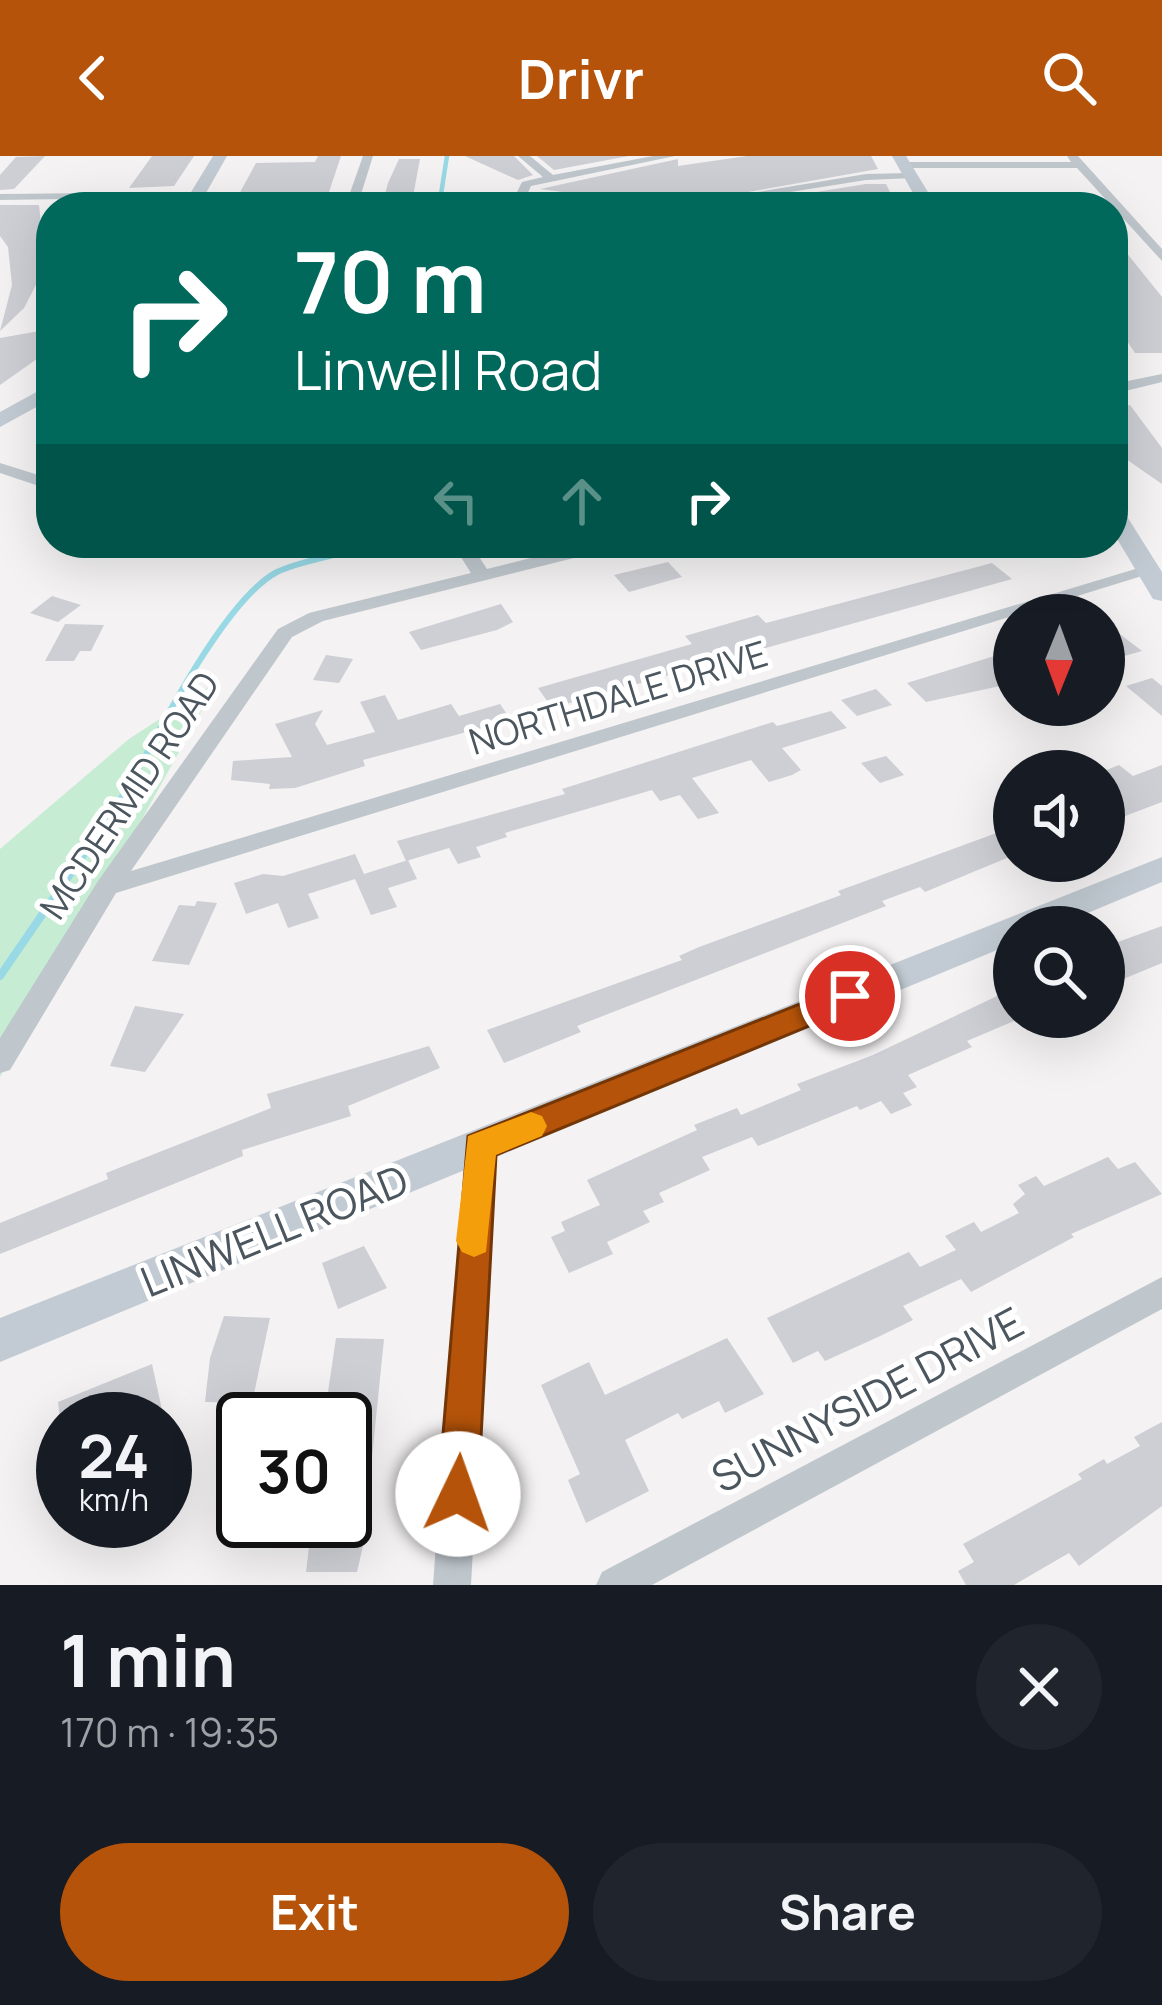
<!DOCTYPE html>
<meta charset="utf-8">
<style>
body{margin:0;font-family:Manrope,sans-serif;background:#20242c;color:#f1f3f6;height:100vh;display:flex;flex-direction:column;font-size:45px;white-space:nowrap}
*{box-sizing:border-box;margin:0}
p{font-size:39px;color:#9ea1a6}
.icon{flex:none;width:66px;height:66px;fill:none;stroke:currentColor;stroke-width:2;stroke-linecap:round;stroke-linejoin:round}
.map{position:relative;height:1429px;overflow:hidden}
.sheet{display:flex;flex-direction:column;background:#171b24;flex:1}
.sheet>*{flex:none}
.hud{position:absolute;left:36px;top:36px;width:1092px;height:366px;border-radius:48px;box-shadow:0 12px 48px #0002;background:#00695c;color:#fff;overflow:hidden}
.needle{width:78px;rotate:181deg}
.fabs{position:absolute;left:993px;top:438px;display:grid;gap:24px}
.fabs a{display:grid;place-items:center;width:132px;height:132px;border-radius:50%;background:#171b24;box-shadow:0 12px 48px #0002;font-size:60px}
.speed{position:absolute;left:36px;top:1236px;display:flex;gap:24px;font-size:60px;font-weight:700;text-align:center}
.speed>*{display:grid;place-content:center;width:156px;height:156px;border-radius:50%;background:#171b24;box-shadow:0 12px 48px #0002;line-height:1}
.speed small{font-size:30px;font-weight:400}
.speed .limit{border:6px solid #111;border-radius:18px;background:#fff;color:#111}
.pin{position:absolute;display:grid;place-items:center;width:102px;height:102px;color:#fff;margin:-51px;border:6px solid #fff;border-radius:50%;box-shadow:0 3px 12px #0007}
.me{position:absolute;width:132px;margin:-66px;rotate:3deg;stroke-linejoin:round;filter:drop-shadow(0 0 9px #0008)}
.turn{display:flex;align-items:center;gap:42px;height:252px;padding:0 60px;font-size:54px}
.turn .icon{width:156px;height:156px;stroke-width:2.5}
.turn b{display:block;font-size:84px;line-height:102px}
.lanes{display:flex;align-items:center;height:114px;padding:0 60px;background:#0003;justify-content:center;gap:60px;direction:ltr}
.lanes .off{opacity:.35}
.round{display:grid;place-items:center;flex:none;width:126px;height:126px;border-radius:63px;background:#20242c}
.head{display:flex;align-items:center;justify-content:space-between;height:204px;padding:0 60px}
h1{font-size:72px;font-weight:700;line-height:90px}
.button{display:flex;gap:24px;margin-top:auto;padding:24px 60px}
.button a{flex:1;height:138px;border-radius:72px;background:#b45309;color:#fff;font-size:48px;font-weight:700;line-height:138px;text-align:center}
.button a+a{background:#20242c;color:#f1f3f6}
header{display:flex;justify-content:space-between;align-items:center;height:156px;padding:0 60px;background:#b45309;color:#fff;font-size:54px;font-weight:700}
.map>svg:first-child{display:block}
.green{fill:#c6ecd3}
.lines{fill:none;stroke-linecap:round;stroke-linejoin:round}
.stream-far2{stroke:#98d9e5;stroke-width:4.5}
.stream-far1{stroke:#98d9e5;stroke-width:6}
.stream{stroke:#98d9e5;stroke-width:8}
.building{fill:#cdcfd4}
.street{fill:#bfc7cd;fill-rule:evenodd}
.secondary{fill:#c2cbd3;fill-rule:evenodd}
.route{fill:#b45309;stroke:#753606;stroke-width:3}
.slow{fill:#f59e0b}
.labels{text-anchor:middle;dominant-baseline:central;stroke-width:10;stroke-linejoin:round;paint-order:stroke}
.street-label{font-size:36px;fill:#4b565e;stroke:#fff}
.near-street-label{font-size:42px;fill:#4b565e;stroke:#fff}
</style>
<header><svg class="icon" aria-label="back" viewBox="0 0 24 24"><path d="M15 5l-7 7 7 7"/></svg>Drivr<svg class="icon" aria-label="search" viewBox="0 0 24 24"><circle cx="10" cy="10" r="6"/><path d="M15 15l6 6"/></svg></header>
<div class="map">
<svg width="1162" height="1429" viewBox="0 0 1162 1429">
<rect width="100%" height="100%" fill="#f4f2f2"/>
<path class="green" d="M218,525L0,921V693L129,583Z"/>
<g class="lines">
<path class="stream-far2" d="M439,51L447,0"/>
<path class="stream-far1" d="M122,644C151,589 223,444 277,416C298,406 326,402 348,395L350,387"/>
<path class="stream" d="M0,820L123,641"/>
</g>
<g class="building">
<path d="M45,0L14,33L0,34V19L16,1Z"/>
<path d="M152,0H194L174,30L129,32Z"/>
<path d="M318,0H341L328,39L238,40L256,7L315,6Z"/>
<path d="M465,0H514L533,19L518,24Z"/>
<path d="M537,0H629L554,14Z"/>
<path d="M747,0H871L878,13L663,51H570V37L540,33L678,3V10Z"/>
<path d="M399,3H420L411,51H388L389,45L383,46L388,27Z"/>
<path d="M866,28H886L891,38L811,51H724Z"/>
<path d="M0,49H39L44,98H36L38,125L24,152L0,175L12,129L8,91L0,80Z"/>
<path d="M1113,80L1162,141V197H1135L1113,164Z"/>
<path d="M51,173V193L0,229V182Z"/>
<path d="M1130,249L1162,292V328L1113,294V253Z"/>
<path d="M668,406L682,421L629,436L614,419Z"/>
<path d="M992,407L1012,423L552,552L538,532L692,488L685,480L758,459L766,467Z"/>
<path d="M52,440L81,449L58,466L30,457Z"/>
<path d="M501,448L513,466L497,474L421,494L409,476Z"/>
<path d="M1104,466L1142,495L1117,502L1104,492Z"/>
<path d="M65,468L104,469L91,495H80L74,505H45Z"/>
<path d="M1014,494V527L926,546L907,527Z"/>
<path d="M326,499L353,503L339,527L313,524Z"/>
<path d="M1152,522L1162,530V560L1126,530Z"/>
<path d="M876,533L892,549L857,560L841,544Z"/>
<path d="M385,539L398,564L451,548L459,560L500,548L511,564L363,604L365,610L295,632L269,633L270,628L231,624L233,605L292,601L275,568L323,554L315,568L327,589L375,576L360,546Z"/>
<path d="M831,555L847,572L782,592L801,614L792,619L769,626L751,604L692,622L719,657L698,663L680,639L660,645L652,634L505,677L507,681L476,691L481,701L458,708L449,692L406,705L397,685L565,638L562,633L773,566L777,570Z"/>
<path d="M886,600L904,619L880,627L861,607Z"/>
<path d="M1119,609L1133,620L1162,609V646L1104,668V615Z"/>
<path d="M1002,675L1014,687V699L925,736L920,731L882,745L886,750L577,870L581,876L504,907L487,874L682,804L679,800L699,791L841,739L838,735Z"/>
<path d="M355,698L364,718L408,704L417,723L388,732L397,751L371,759L355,723L308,738L319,762L288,772L278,747L246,758L234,727L263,718L283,720Z"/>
<path d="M197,745L217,747L189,809L152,805L179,749L195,750Z"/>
<path d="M1162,770V807L1104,831V791Z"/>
<path d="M1014,832V865L967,885L972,891L908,919L917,931L903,937L912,949L891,958L881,945L860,954L857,950L758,990L752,981L702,1001L710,1014L659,1037L664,1046L643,1055L650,1066L607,1086L613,1098L569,1117L551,1081L565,1075L561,1066L600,1049L587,1024L697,974L694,969L737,952L741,959L801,934L797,928L873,899Z"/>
<path d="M135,850L184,858L145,916L110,910Z"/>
<path d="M429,890L440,912L348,950L351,960L242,994L243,1000L0,1098V1067L108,1023L106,1017L271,952L267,938Z"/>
<path d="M1108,1001L1118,1013L1135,1006L1162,1038L1071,1078L1074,1081L971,1136L961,1123L903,1150L913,1164L878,1181L825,1205L818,1195L793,1207L767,1162L909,1096L920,1111L956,1094L945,1080L974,1066L981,1076L1019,1057L1013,1048L1025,1038L1018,1029L1036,1020L1044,1030Z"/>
<path d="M364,1090L387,1132L338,1153L322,1107Z"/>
<path d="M224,1160L270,1162L252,1247L205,1246L210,1202Z"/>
<path d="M336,1182L384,1183L363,1390L357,1416H306L312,1365H345V1263H324Z"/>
<path d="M727,1182L764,1238L725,1257L719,1245L682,1263L678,1257L625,1284L649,1335L586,1367L568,1324L580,1318L541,1229L589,1206L605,1239Z"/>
<path d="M152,1208L164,1263H60L58,1246Z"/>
<path d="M1162,1266V1350L1079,1410L1069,1397L1014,1429H966L958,1415L974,1406L963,1388L1082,1323L1078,1318L1104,1303L1107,1308L1140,1290L1134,1281Z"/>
</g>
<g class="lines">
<g class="street">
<path d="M363,0H373L357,51H345Z"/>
<path d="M518,0H530L553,19L653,0H675L531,30L525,43L540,51H525L513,44L522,26L543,21Z"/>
<path d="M1067,0H1078L1162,93V105L1077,12H904L899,9L904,6H1071Z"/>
<path d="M910,17L914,22L866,24L695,51H667L866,18Z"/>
<path d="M201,36L197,41L0,44V38Z"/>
<path d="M1162,218V226L1113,238V228Z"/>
<path d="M0,307L51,323V334L0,317Z"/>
<path d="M96,387H115L104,394L98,393Z"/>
<path d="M452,387H470L487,413L590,387H621L618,391L323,465L292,481L131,715L1142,411L1149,409L1158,415L116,737L10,914L0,917V882L98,725L278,473L309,457L471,417Z"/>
<path d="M480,978L490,982L495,991L471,1429H433L465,991L470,982Z"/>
<path d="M1162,1121V1153L652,1429H596L602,1416Z"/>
</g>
<g class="secondary">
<path d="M213,0H227L198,51H182Z"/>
<path d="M892,0H906L937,51H921Z"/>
<path d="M51,228V243L0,271V256Z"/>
<path d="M1113,349L1121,351L1162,416V445L1153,443L1113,376Z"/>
<path d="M1162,701V726L1054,771H1014V787L0,1206V1162Z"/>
</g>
</g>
<path class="route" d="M850,828L865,840L860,849L496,999L478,1338L472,1352L458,1358L444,1352L438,1338L468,980Z"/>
<path class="slow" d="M531,956L542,960L547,970L542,980L496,999L486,1096L474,1101L462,1096L456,1085L468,980Z"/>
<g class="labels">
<g class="street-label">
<text transform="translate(618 541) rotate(-17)">NORTHDALE DRIVE</text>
<text transform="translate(129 639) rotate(-56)">MCDERMID ROAD</text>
</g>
<g class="near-street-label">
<text transform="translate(274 1074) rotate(-22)">LINWELL ROAD</text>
<text transform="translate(867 1243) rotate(-28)">SUNNYSIDE DRIVE</text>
</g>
</g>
</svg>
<div class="fabs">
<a><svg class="needle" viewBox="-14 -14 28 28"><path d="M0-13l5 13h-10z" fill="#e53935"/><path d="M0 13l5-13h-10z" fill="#9ea1a6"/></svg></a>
<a><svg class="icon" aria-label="sound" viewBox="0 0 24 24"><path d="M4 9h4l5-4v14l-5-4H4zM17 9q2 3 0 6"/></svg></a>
<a><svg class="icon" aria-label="search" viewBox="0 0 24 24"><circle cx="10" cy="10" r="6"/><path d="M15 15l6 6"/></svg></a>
</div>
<div class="speed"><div>24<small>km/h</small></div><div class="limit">30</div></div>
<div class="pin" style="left:850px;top:840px;background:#d93025"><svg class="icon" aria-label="arrive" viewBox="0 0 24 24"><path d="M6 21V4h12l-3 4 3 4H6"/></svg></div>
<svg class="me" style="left:458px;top:1338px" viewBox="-20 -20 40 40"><circle r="19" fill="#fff"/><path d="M0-13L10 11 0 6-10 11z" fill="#b45309"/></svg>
<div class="hud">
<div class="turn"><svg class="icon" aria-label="right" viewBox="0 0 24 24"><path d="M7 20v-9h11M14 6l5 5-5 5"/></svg><div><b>70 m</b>Linwell Road</div></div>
<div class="lanes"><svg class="icon off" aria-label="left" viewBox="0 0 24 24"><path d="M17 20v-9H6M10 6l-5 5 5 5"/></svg><svg class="icon off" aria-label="ahead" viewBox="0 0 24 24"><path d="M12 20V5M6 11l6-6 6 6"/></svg><svg class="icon" aria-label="right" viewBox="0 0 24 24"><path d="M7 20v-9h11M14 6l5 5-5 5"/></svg></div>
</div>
</div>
<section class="sheet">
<div class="head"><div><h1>1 min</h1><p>170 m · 19:35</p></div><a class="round"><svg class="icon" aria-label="close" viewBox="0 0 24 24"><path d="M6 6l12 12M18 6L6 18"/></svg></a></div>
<div class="button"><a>Exit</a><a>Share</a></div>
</section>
